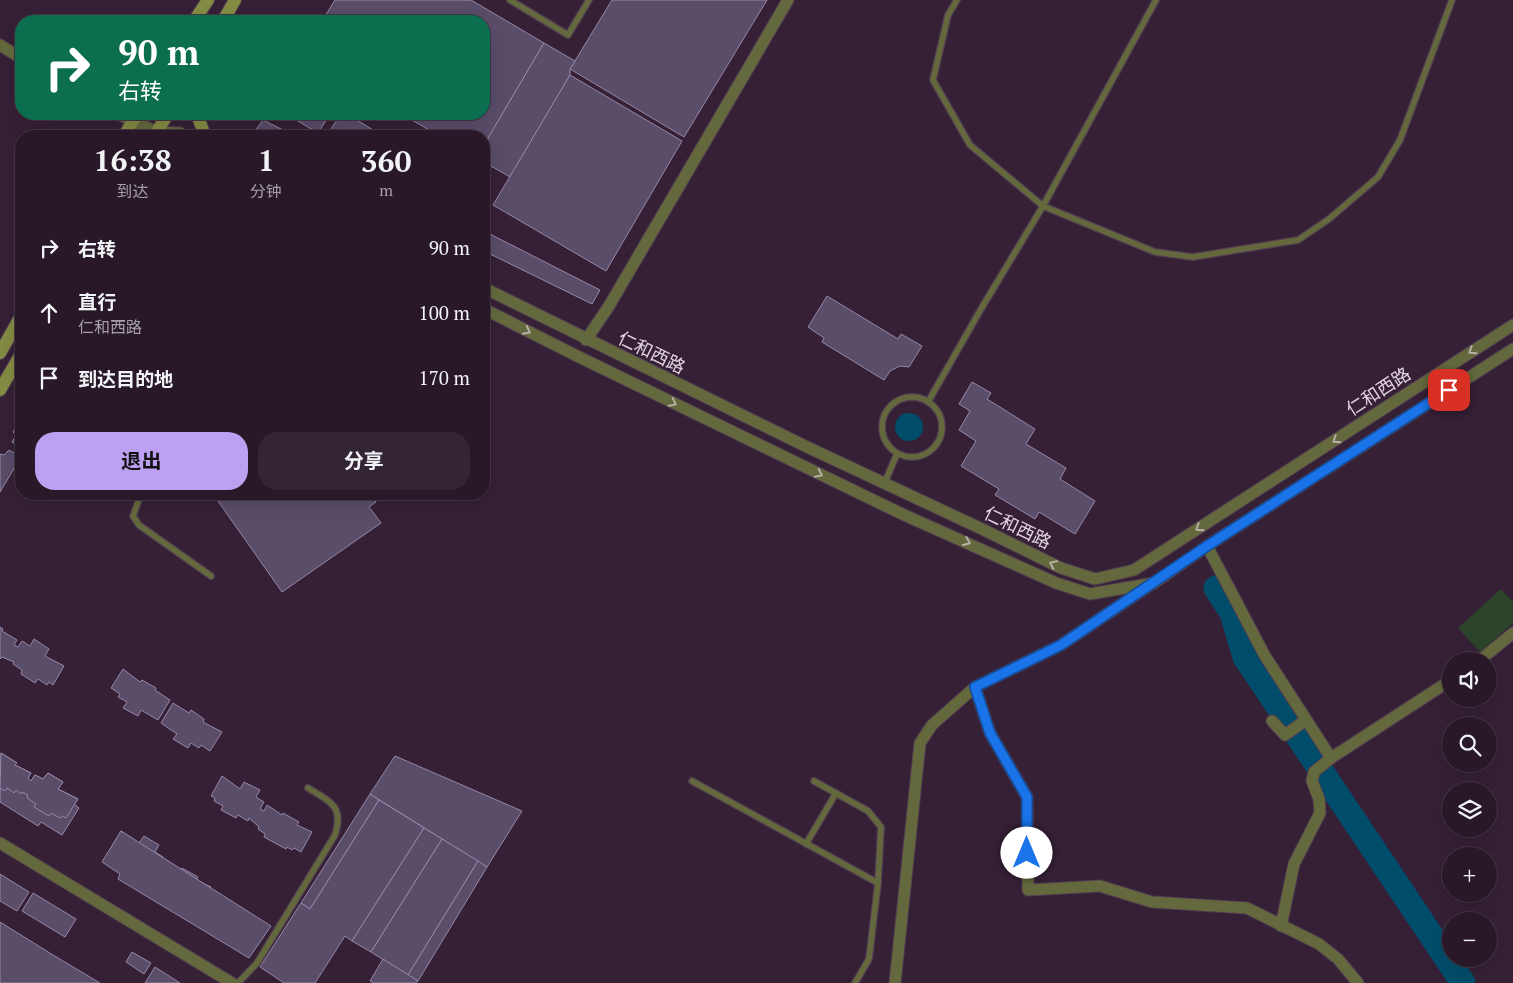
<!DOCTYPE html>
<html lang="zh">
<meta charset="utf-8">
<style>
body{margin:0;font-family:"PT Serif","Noto Sans SC",serif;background:#342534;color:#f1f3f6;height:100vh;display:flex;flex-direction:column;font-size:19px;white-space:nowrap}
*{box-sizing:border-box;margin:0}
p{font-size:16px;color:#a5a0a8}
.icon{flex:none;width:28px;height:28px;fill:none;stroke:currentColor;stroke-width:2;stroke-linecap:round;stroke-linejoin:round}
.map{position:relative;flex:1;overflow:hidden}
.drawer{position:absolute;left:15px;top:130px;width:475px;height:370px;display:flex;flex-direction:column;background:#281828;border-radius:20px;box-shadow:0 5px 20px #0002,0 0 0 1px #443745}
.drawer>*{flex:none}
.guide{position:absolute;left:15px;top:15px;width:475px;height:105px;border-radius:20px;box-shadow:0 5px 20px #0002,0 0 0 1px #443745;background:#0b6e4f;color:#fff;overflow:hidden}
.tools{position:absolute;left:1442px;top:652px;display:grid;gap:10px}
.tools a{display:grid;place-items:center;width:55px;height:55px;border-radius:50%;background:#281828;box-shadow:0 5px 20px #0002,0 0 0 1px #443745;font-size:25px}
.pin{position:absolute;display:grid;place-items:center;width:42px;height:42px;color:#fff;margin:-21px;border-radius:10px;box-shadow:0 2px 8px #0006}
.me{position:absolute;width:55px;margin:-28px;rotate:0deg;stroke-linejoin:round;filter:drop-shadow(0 0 4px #0008)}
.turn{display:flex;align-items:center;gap:18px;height:105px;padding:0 20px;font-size:22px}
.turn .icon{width:65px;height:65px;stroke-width:2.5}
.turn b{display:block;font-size:35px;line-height:42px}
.eta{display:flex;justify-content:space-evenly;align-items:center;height:85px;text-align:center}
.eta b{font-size:30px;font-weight:700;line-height:35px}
.action{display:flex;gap:10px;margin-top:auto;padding:10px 20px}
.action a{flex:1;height:58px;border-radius:20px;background:#bca0f2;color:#111;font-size:20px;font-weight:700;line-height:58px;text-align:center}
.action a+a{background:#342534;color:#f1f3f6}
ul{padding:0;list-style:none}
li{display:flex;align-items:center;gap:15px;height:65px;padding:0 20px}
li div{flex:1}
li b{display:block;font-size:19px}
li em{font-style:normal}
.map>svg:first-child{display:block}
.green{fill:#2c442a}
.water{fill:#004d6b}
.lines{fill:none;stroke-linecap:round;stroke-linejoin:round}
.river{stroke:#004d6b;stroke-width:25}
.building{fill:#594d6a;stroke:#9588a8}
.service-casing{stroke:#523d51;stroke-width:8}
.minor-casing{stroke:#523d51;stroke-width:13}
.secondary-casing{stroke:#523d51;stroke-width:14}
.service{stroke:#64693d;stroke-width:5.5}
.minor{stroke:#64693d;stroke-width:11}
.secondary{stroke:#858c44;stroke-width:12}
.oneway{stroke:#b6afa8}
.route-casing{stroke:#114b97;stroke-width:12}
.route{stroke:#1a73e8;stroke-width:9}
.labels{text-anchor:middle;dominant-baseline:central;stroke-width:4;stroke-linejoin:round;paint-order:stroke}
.street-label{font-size:18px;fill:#e2d4e1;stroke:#362036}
</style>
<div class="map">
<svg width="1513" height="983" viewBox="0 0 1513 983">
<rect width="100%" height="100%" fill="#362036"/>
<path class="green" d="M1501,589L1513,602V623L1480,652L1458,628Z"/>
<circle class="water" cx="909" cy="427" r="14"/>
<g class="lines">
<path class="river" d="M1216,588L1232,613L1245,657L1463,983"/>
</g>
<g class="building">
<path d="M335,0H471L544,43L484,145V136H440L401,114H484V21H322Z"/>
<path d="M612,0H767L684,137L570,69Z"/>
<path d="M544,43L575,61L570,69V75L510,177L484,162V145Z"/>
<path d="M570,75L682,141L606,271L493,205Z"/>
<path d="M286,114H330L318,133Z"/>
<path d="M341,114H347L383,136H336L329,132Z"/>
<path d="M263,120L295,136L252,135Z"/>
<path d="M484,231L600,290L592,304L484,251Z"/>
<path d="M827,296L898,339L901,334L922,346L909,367L900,366L890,371L884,380L822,342L824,338L808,327Z"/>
<path d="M972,382L991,393L987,399L1035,429L1026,444L1066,468L1060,479L1095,501L1075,534L1039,512L1035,519L995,495L999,489L961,466L976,441L959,430L970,411L959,404Z"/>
<path d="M21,418V447L12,442L16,435L13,432Z"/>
<path d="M9,450L21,457L0,492V454L4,455Z"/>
<path d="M213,494H371L376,502L369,507L381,523L282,592Z"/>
<path d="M0,627L3,629L2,631L17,640L14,645L18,647L22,641L30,646L34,639L49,649L45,656L64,666L53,685L49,682L47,685L38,679L35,683L21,674L22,670L13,664L14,662L2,657L0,659Z"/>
<path d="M123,669L140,682L142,680L156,688L155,690L170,700L158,720L141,710L138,716L123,708L127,702L118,697L120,694L111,688Z"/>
<path d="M173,703L189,713L191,710L204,719L203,722L222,732L210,751L201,745L199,748L191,743L188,748L173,739L177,734L161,723Z"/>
<path d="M1,753L17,763L15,765L31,773L28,778L31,781L35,775L43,779L48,773L63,782L58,789L78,799L74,804L79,808L62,835L41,822L38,826L0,802Z"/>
<path d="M1,753L17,763L15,765L31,773L28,778L31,781L35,775L43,779L48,773L63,782L58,789L78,799L66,818L62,816L60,818L51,813L49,816L34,807L36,804L27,798L28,795L22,792L21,794L16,790L14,793L7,788L5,791L0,788Z"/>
<path d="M395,756L522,811L487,867L370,794Z"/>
<path d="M222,776L240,789L244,782L260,790L256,797L264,802L260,809L264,811L267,805L282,815L283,813L299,822L297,825L312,832L301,852L294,848L292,850L287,847L286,849L264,837L265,834L258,829L259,827L249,818L248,821L238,815L236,818L221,810L223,806L214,801L215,798L211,796Z"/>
<path d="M370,794L379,800L310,909L301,903Z"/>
<path d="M379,800L424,828L352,941L345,936L315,983H284L260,967L301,903L310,909Z"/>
<path d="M424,828L442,839L371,952L352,941Z"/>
<path d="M121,831L139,843L144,836L159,845L155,852L163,857L159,863L163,866L166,860L177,867V868L181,870L182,868L198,877L196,880L211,887L199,907L192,903L191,905L186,902L184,905L162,892L164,889L156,884L158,882L148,873L146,876L137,870L135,873L120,864L122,861L113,855L114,852L110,850Z"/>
<path d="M121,831L271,926L249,958L118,879L120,874L102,862Z"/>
<path d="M442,839L478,861L408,975L371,952Z"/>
<path d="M478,861L487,867L418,981L408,975Z"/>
<path d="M0,874L29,892L17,911L0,901Z"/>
<path d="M33,893L76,919L65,937L22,911Z"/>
<path d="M0,922L53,955L100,983H0Z"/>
<path d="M132,952L151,963L144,974L126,962Z"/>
<path d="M383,959L418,981L416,983H374L370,981Z"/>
<path d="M155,967L180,983H145Z"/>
</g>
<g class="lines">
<g class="service-casing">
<g id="service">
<path d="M510,0L568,35L589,0"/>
<path d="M957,0L948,15L933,80L970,145L1043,206L1155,252L1193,257L1298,240L1329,219L1378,177L1400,140L1452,0"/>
<circle cx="912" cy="427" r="30"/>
<path d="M928,402L981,309L1043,206L1156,0"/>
<path d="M884,484L897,454"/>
<path d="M141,494L133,516L139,525L211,576"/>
<path d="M692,781L878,883L869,959L855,983"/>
<path d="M814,781L868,811L881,827L878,883"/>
<path d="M806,844L836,793"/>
<path d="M238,983L257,963L335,835C344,806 331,802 308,788"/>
</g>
</g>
<g class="minor-casing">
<g id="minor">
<path d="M0,45L21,58"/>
<path d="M118,114L157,132L180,133L185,136"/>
<path d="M484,288L805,446L982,529L1061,568L1095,579L1134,570L1513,325"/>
<path d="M484,309L577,356L902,514L1056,583L1090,594L1154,583L1207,546L1513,349"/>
<path d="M586,340L609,306L788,0"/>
<path d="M1207,546L1265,656L1331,758L1451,680"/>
<path d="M1479,661L1513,633"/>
<path d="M975,687L990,733L1027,797L1028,890L1100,886L1152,902L1247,908L1319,944L1338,959L1358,983"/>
<path d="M1272,721L1285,735L1306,720"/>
<path d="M0,843L232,983"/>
<path d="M1281,926L1294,864L1320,813L1319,799L1312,781L1314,772L1331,758"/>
<path d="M895,983L920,743L932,725L975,687L1061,645L1150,585"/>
</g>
</g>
<g class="secondary-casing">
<g id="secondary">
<path d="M194,21L208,0"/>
<path d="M223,21L235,0"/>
<path d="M197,114L205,136"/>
<path d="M124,136L137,114"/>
<path d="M154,136L168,114"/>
<path d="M0,353L21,316"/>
<path d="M0,390L21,354"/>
</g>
</g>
<use href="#service" class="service"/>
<use href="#minor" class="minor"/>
<use href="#secondary" class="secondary"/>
</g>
<defs><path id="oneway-chevron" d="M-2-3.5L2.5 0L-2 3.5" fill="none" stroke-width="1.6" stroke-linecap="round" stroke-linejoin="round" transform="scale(1.25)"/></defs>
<g class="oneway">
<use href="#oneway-chevron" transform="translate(527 331) rotate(27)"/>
<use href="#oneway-chevron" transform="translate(1472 351) rotate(147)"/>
<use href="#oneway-chevron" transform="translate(673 403) rotate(26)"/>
<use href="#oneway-chevron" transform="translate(1336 440) rotate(147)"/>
<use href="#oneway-chevron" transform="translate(819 474) rotate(26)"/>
<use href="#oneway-chevron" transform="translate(1199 528) rotate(147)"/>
<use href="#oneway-chevron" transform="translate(967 542) rotate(23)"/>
<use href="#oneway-chevron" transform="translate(1053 564) rotate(-154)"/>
</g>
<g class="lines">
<g class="route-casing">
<path id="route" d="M1027,853V797L990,733L975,687L1061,645L1207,546L1449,390"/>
</g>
<use href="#route" class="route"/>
</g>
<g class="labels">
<g class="street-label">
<text transform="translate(652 352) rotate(26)">仁和西路</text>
<text transform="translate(1378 391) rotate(-33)">仁和西路</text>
<text transform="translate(1018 527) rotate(26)">仁和西路</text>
</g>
</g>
</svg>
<div class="tools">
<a><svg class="icon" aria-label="sound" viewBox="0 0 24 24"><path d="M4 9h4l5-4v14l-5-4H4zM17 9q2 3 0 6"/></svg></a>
<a><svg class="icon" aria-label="search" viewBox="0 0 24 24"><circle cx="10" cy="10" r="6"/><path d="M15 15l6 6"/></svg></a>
<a><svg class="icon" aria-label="layers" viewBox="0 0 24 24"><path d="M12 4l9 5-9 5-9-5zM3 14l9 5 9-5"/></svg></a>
<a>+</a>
<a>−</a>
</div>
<div class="pin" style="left:1449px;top:390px;background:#d93025"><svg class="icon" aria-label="arrive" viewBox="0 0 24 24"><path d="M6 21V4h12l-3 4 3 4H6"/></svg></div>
<svg class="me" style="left:1027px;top:853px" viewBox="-20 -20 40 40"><circle r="19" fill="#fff"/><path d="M0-13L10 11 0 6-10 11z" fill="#1a73e8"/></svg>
<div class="guide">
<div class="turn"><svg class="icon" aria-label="right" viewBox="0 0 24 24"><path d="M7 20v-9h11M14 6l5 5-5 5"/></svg><div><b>90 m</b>右转</div></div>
</div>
<section class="drawer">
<div class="eta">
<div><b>16:38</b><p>到达</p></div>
<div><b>1</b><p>分钟</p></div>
<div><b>360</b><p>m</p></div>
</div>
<ul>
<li><svg class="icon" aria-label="right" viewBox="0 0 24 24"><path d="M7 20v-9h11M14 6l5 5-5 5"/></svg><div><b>右转</b></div><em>90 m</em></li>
<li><svg class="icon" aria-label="ahead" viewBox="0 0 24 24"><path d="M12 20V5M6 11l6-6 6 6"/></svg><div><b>直行</b><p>仁和西路</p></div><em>100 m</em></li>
<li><svg class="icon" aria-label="arrive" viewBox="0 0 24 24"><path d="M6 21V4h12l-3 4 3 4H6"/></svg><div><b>到达目的地</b></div><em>170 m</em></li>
</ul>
<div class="action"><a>退出</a><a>分享</a></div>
</section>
</div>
